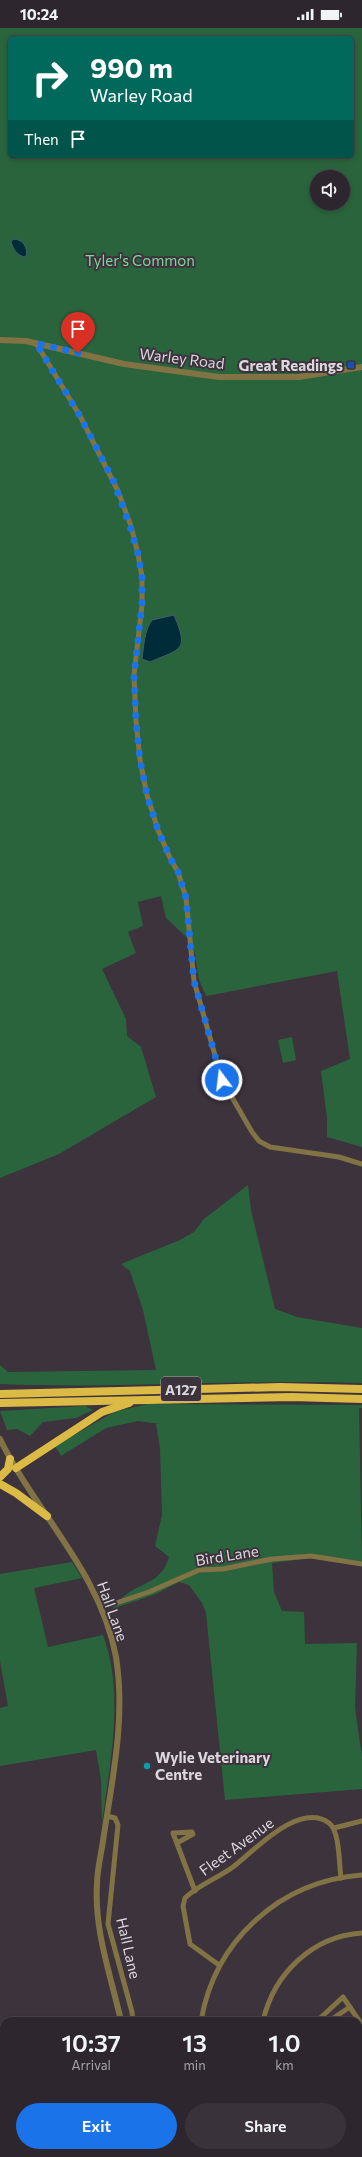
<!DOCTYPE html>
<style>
body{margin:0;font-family:Commissioner,sans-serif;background:#39323a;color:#f1f3f6;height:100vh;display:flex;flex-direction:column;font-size:15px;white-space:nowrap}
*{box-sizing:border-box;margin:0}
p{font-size:13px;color:#a7a5aa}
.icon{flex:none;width:22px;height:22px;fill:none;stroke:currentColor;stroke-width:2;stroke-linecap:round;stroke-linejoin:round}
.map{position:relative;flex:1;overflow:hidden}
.drawer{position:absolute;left:0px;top:1989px;width:362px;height:140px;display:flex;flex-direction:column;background:#2d262e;border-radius:12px 12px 0 0;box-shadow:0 2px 6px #0003,0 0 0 1px #48434a}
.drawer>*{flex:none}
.top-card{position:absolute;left:8px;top:8px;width:346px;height:122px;border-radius:6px;box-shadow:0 2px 6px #0003,0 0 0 1px #48434a;background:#00695c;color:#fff;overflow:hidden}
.buttons{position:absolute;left:310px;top:142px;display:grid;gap:8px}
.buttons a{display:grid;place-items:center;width:40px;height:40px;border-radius:50%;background:#2d262e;box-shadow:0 2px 6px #0003,0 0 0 1px #48434a;font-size:20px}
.pin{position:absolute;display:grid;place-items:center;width:34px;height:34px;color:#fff;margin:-41px -17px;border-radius:50% 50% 50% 0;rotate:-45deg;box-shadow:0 0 4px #0007}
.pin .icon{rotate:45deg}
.me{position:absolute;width:44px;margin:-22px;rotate:345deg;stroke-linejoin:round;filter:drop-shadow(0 0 3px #0008)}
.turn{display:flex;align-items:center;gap:14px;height:84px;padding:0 16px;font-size:18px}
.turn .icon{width:52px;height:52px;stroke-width:2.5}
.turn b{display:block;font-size:28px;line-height:34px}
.then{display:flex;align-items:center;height:38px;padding:0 16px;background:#0003;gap:8px;font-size:15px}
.eta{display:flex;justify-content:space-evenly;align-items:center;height:68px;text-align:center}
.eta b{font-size:24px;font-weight:600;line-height:28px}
.button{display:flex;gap:8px;margin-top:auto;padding:8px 16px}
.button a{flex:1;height:46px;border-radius:24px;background:#1a73e8;color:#fff;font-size:16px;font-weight:600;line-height:46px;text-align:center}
.button a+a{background:#39323a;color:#f1f3f6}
.status{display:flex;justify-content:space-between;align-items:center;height:28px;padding:0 20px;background:#2d262e;direction:ltr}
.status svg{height:11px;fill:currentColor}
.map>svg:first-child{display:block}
.green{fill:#2a643d;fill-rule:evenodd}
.water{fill:#002c39;stroke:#425f6a}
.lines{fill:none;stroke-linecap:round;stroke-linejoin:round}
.minor{stroke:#827345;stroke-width:5}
.tertiary{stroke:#827345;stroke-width:6}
.trunk{stroke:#dcba46;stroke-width:8}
.route{stroke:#1a73e8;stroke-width:7;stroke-dasharray:0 12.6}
.transit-dot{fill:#1a4fb4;stroke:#3c333d;stroke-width:1.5}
.culture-dot{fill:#0f9aa8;stroke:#3c333d;stroke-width:1.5}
.labels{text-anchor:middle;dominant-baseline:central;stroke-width:4;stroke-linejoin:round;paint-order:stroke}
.shield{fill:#3c333d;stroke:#aca5ad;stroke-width:1}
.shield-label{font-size:14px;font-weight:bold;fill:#dcd6dd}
.park-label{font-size:15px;fill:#80d499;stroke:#3c333d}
.street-label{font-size:15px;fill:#dcd6dd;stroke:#3c333d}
.poi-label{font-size:15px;font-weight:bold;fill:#dcd6dd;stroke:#3c333d;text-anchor:end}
</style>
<div class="status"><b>10:24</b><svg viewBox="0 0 49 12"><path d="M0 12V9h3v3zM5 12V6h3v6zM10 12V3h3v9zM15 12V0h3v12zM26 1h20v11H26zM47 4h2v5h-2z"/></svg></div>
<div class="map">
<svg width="362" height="2129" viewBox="0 0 362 2129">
<rect width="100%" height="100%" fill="#3c333d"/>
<g class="green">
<path d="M0,0H362V1119L327,1109V1090L321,1043L350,1031L337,943L206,968L199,952L193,915L166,890L161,868L138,874L143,898L128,904L136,925L102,941L126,991L127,1008L141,1019L156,1069L59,1126L0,1150ZM10,10H352V128H10ZM317,149H343V175H317Z"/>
<path d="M292,1009L296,1032L283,1035L278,1012Z"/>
<path d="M248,1157L251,1182L275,1281L297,1289L362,1300V1355C241,1351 121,1361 0,1356V1337L8,1344L156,1342L143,1282L130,1243L121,1236L180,1212L194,1204L204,1191Z"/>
<path d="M147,1376L362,1377V1380H359L362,1538L311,1530L272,1535L274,1564L282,1583L304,1584L305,1616L357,1615L355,1680L362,1729V1761L225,1772L206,1585L202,1575L189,1557L179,1554L156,1566L112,1581C117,1576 122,1569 128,1565C147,1553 162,1553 169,1529L155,1518L162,1487L160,1420L156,1396H161L138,1393L106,1400L61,1428L55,1418L114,1384Z"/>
<path d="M85,1378L93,1382L76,1390L43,1394L30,1408L17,1401L7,1402L0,1383Z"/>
<path d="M72,1534L82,1550L34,1560L48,1619L103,1607C125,1666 110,1734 102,1795L101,1752L96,1722L0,1738V1680L8,1678L0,1633V1546Z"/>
</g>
<g class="water">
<path d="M14,211C24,212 28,220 26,229C18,229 12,220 11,213Z"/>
<path d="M174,587C189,623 182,620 150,634L142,631C144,617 144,603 152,592Z"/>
</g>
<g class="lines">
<g class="minor">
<path d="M36,315L80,388L118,463L131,498L138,526L142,549V577L134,647L136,693L140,732L147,767L158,802L170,830L178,844L186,870L194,953L222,1052L252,1104L259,1113L270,1119L339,1129L362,1136"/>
<path d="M101,1580L149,1564L199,1542L223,1541L272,1531L311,1528L362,1536"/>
<path d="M107,1788L115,1790L118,1797L108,1896L132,1984L133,1993"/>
<path d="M334,1800L362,1793"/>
<path d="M177,1815L193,1806L192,1804L173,1805L195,1863"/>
<path d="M219,1937L190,1916L183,1878L185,1870C198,1857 218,1850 233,1839C254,1823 299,1773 329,1795C340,1803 339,1837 341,1850"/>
<path d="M201,1993C215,1912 280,1853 362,1847"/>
<path d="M263,1993C274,1945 313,1908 362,1905"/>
<path d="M317,1993L343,1969L362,1997"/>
<path d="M329,1993L350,1979"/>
<path d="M358,2041L362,2037"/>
<path d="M0,2071H4"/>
<path d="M358,2089L362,2091"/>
<path d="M358,2122L362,2115"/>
<path d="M140,2125V2129"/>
<path d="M293,2129L294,2125"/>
<path d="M354,2129L356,2125"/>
</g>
<g class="tertiary">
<path d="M0,312L26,313L124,336L219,349H299L362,339"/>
<path d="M0,1411C36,1485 101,1545 116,1629C126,1691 112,1752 103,1813C101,1827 97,1842 97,1856C94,1903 111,1948 121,1993"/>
<path d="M126,2125V2129"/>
</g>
<g class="trunk">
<path d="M0,1366L280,1359L362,1361"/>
<path d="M0,1375L292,1369L362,1371"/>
<path d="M16,1440L102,1384L129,1375"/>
<path d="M0,1449L8,1441L10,1431"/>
<path d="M0,1456L16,1465L47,1488"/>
</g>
</g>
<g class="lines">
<path class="route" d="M78,325L36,315L80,388L113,452L130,498L138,526L142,549V576L134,647L136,693L140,732L147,767L158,802L170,830L178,844L186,870L194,953L222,1052"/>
</g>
<rect class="transit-dot" x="347" y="333" width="8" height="8" rx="2"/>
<circle class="culture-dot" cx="147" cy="1738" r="4"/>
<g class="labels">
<rect class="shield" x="161" y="1349" width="40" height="24" rx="3"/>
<g class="shield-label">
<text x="181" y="1361">A127</text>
</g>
<g class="park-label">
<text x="140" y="232">Tyler's Common</text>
</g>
<g class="street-label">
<text transform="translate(182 330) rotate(7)">Warley Road</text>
<text transform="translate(227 1527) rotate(-9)">Bird Lane</text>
<text transform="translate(113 1583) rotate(70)">Hall Lane</text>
<text transform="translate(236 1818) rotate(-36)">Fleet Avenue</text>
<text transform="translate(129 1920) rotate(77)">Hall Lane</text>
</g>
<g class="poi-label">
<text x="343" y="337">Great Readings</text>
<text x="155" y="1729" text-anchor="start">Wylie Veterinary<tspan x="155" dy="17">Centre</tspan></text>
</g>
</g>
</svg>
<div class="buttons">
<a><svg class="icon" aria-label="sound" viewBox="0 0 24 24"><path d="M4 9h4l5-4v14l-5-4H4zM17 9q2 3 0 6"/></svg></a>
</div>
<div class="pin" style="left:78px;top:325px;background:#d93025"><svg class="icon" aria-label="arrive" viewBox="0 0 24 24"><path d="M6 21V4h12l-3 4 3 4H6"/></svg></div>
<svg class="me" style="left:222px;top:1052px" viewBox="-20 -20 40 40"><circle r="17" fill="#1a73e8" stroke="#fff" stroke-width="3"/><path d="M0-11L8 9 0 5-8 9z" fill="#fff"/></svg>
<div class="top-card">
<div class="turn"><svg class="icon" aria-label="right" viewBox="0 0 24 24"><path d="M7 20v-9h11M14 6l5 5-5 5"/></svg><div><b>990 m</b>Warley Road</div></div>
<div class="then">Then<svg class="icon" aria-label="arrive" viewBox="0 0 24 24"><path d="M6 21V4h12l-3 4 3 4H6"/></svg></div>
</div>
<section class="drawer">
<div class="eta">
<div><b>10:37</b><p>Arrival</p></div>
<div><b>13</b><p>min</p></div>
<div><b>1.0</b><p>km</p></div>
</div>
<div class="button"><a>Exit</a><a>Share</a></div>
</section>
</div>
